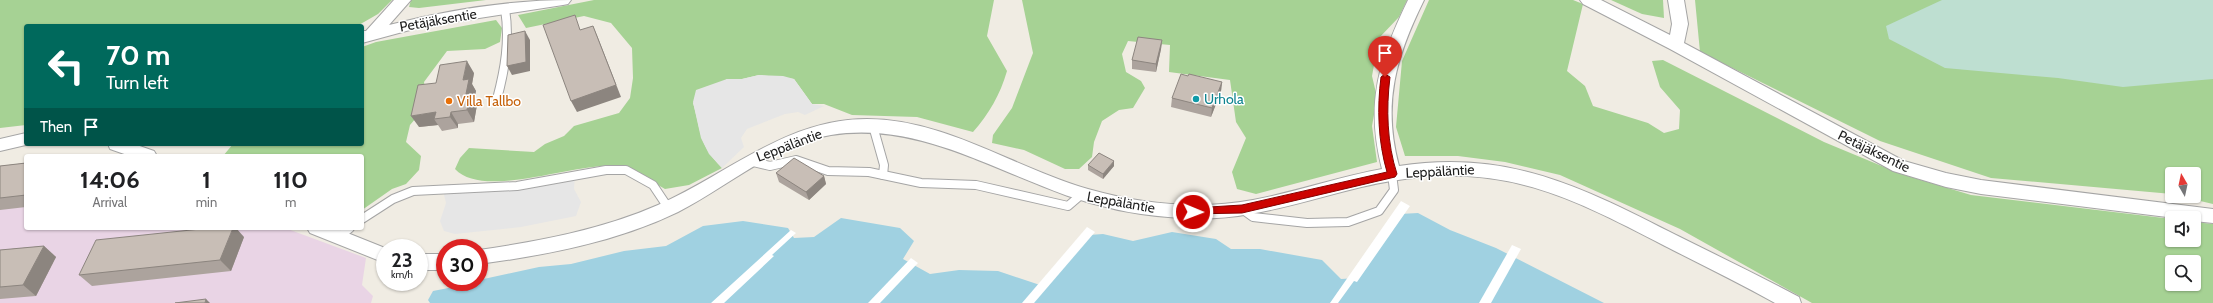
<!DOCTYPE html>
<meta charset="utf-8">
<style>
body{margin:0;font-family:Cabin,sans-serif;background:#f6f6f6;color:#202124;height:100vh;display:flex;flex-direction:column;font-size:15px;white-space:nowrap}
*{box-sizing:border-box;margin:0}
p{font-size:13px;color:#757577}
.icon{flex:none;width:22px;height:22px;fill:none;stroke:currentColor;stroke-width:2;stroke-linecap:round;stroke-linejoin:round}
.map{position:relative;flex:1;overflow:hidden}
.drawer{position:absolute;left:24px;top:154px;width:340px;height:76px;display:flex;flex-direction:column;background:#fff;border-radius:4px;box-shadow:0 1px 3px #0004}
.drawer>*{flex:none}
.top-card{position:absolute;left:24px;top:24px;width:340px;height:122px;border-radius:4px;box-shadow:0 1px 3px #0004;background:#00695c;color:#fff;overflow:hidden}
.needle{width:26px;rotate:351deg}
.tools{position:absolute;left:2165px;top:167px;display:grid;gap:8px}
.tools a{display:grid;place-items:center;width:36px;height:36px;border-radius:4px;background:#fff;box-shadow:0 1px 3px #0004;font-size:20px}
.speed{position:absolute;left:376px;top:239px;display:flex;gap:8px;font-size:20px;font-weight:700;text-align:center}
.speed>*{display:grid;place-content:center;width:52px;height:52px;border-radius:50%;background:#fff;box-shadow:0 1px 3px #0004;line-height:1}
.speed small{font-size:10px;font-weight:400}
.speed .limit{border:6px solid #d22;background:#fff;color:#111}
.pin{position:absolute;display:grid;place-items:center;width:34px;height:34px;color:#fff;margin:-41px -17px;border-radius:50% 50% 50% 0;rotate:-45deg;box-shadow:0 0 4px #0007}
.pin .icon{rotate:45deg}
.me{position:absolute;width:44px;margin:-22px;rotate:91deg;stroke-linejoin:round;filter:drop-shadow(0 0 3px #0008)}
.turn{display:flex;align-items:center;gap:14px;height:84px;padding:0 16px;font-size:18px}
.turn .icon{width:52px;height:52px;stroke-width:2.5}
.turn b{display:block;font-size:28px;line-height:34px}
.then{display:flex;align-items:center;height:38px;padding:0 16px;background:#0003;gap:8px;font-size:15px}
.eta{display:flex;justify-content:space-evenly;align-items:center;height:68px;text-align:center}
.eta b{font-size:24px;font-weight:700;line-height:28px}
.map>svg:first-child{display:block}
.industrial{fill:#e9d4e5}
.forest{fill:#a6d294;fill-rule:evenodd}
.wetland{fill:#bedfd1}
.parking{fill:#e6e6e6}
.water{fill:#a0d1e1}
.pier{fill:#fff}
.lines{fill:none;stroke-linecap:round;stroke-linejoin:round}
.lane-casing{stroke:#a5a5a5;stroke-width:10}
.street-casing{stroke:#a5a5a5;stroke-width:2}
.lane{stroke:#fff;stroke-width:8}
.street{fill:#fff;fill-rule:evenodd}
.wall{fill:#aca39d}
.shaded-wall{fill:#8c857f}
.building{fill:#c8beb6;stroke:#8c857f}
.route{fill:#cc0300;stroke:#850200}
.culture-dot{fill:#0f9aa8;stroke:#fff;stroke-width:1.5}
.food-dot{fill:#e8710a;stroke:#fff;stroke-width:1.5}
.labels{text-anchor:middle;dominant-baseline:central;stroke-width:3;stroke-linejoin:round;paint-order:stroke}
.street-label{font-size:14px;fill:#1e1e1e;stroke:#fff}
.culture-label{font-size:14px;fill:#0d838f;stroke:#fff;text-anchor:start}
.food-label{font-size:14px;fill:#c56008;stroke:#fff;text-anchor:start}
</style>
<div class="map">
<svg width="2213" height="303" viewBox="0 0 2213 303">
<rect width="100%" height="100%" fill="#f0ece3"/>
<path class="industrial" d="M26,165V228H285L366,258L362,285L373,296L371,303H0V167Z"/>
<g class="forest">
<path d="M0,0H392L378,14L357,26H26V125L0,128Z"/>
<path d="M411,0H486L419,8L409,7Z"/>
<path d="M594,0H994L987,36L1007,71C1000,95 989,114 973,132L917,117L852,115L824,104H812L794,79L759,75L742,79H727L693,103C702,134 698,143 722,168L689,185L665,189C651,182 638,168 622,166C578,160 485,201 455,169L460,158L469,148L534,152L545,144L564,136L574,126L619,113L630,98L633,78L632,48L611,23L584,16L526,28L518,15Z"/>
<path d="M1022,0H1407L1399,17L1379,38L1372,76L1377,97L1372,126L1377,162L1256,194L1237,189L1232,172L1246,138L1236,122L1230,80L1169,72L1170,45L1128,41L1122,54L1126,72L1141,81L1145,88L1133,108L1119,110L1102,121L1094,142L1092,157L1079,169H1065L1024,150L992,143L993,135L1012,108L1033,53Z"/>
<path d="M1429,0H1573L1583,4L1567,71L1585,86L1593,106L1648,123L1664,133L1679,129L1680,110L1660,87L1652,61L1663,60L1824,142L1901,174L1971,195L2172,219V240H2194V222L2213,224V303H1812L1680,229L1560,175L1505,162L1458,156H1405L1396,127L1402,61ZM2172,262H2194V284H2172Z"/>
<path d="M1611,0H1663L1664,18L1642,14Z"/>
<path d="M1695,0H2054L2213,62V204L2179,196H2194V174H2172V194L1991,178L1880,141L1700,52Z"/>
<path d="M496,20L502,28L500,42L485,49L447,51L424,82L426,95L416,118L410,125L406,142L421,156L419,170L406,184L392,189L362,210V156H223L233,144H362V47L376,42Z"/>
</g>
<path class="wetland" d="M1942,0H2213V79L2123,87L2058,78L1945,68L1889,39L1886,26Z"/>
<g class="parking">
<path d="M759,75L783,76L794,79L812,104L824,106L805,115L798,112L785,114L747,129L741,138L744,147L722,168L709,154L701,138L693,102L696,90L727,79H742Z"/>
<path d="M575,175L574,189L581,202L576,216L521,227L455,234L444,231L440,221L446,203L444,195L450,184L488,186Z"/>
</g>
<path class="water" d="M1418,213L1450,230L1496,248L1604,303H430L428,300L433,291L479,282V280L539,267L571,264L624,251L666,246L703,226L743,221L788,228L794,238L814,237L841,218L900,228L914,241L903,259L930,274L959,270L998,271L1040,285L1089,235L1103,234L1133,241L1172,232L1216,239L1231,249H1260L1322,260L1341,279L1357,278L1400,214Z"/>
<g class="pier">
<path d="M1401,201L1410,206L1357,282L1354,281L1338,303H1330Z"/>
<path d="M1087,227L1095,232L1034,303H1022Z"/>
<path d="M791,230L796,233L772,255L774,256L724,303H711Z"/>
<path d="M1512,245L1521,249L1491,303H1479Z"/>
<path d="M911,258L918,263L880,303H868Z"/>
</g>
<g class="lines">
<g class="lane-casing">
<g id="lane">
<path d="M497,99C505,69 510,40 505,9"/>
<path d="M873,126L884,165L883,175"/>
<path d="M749,161L770,166L796,160L828,171L869,172L921,183L976,185L1068,206L1082,194"/>
<path d="M1242,209L1253,217L1307,223L1348,222L1379,211L1394,190L1392,174"/>
<path d="M362,219L393,199L413,191L517,186L606,170H626L653,185L669,209"/>
<path d="M337,238L350,228"/>
</g>
</g>
<g class="street-casing">
<g id="street">
<path d="M394,0H411L389,25C448,10 510,0 571,0L568,4L563,5L421,27L362,43V31H366Z"/>
<path d="M1408,0H1424C1396,57 1382,103 1399,166C1510,149 1584,188 1680,237C1720,257 1760,276 1799,297L1801,303H1775C1739,283 1702,265 1665,246C1569,196 1503,162 1391,181C1343,189 1298,206 1250,214C1214,221 1177,219 1141,214C1107,209 1073,199 1042,186C973,159 907,123 831,135C775,144 727,187 678,212C616,242 547,255 479,264V250C540,241 601,230 658,205C728,174 786,119 867,119C946,119 1014,168 1088,189C1141,204 1198,210 1253,200C1296,192 1338,177 1382,169C1365,103 1379,60 1408,0Z"/>
<path d="M1580,0H1601L1670,35L1672,24L1668,0H1684L1688,24L1684,43L1904,161L1946,173L1981,180L2213,209V223L2194,221V218H2175L1981,194L1946,187L1893,171L1670,49L1583,4Z"/>
<path d="M26,133V144H30L0,151V139Z"/>
<path d="M108,144H134L154,151L157,156H130L110,149Z"/>
<path d="M307,228H335L385,248V263L310,233Z"/>
<rect x="419" y="254" width="26" height="16"/>
</g>
</g>
<use href="#lane" class="lane"/>
<use href="#street" class="street"/>
</g>
<g class="wall">
<path d="M1162,40L1161,49L1156,72L1132,69V60Z"/>
<path d="M474,73L472,84L476,91L474,100L477,105L474,122L458,124V128L442,131L438,125L419,127L436,83Z"/>
<path d="M1222,82L1221,91L1211,117L1171,107L1172,98Z"/>
<path d="M26,163V207L0,210V166Z"/>
<path d="M1088,165L1114,166L1103,179L1088,170Z"/>
<path d="M776,173L824,176L826,184L809,200L779,182Z"/>
<path d="M244,237L231,271L92,286L79,275Z"/>
<path d="M44,246L56,257L36,296L0,299V250Z"/>
</g>
<g class="shaded-wall">
<path d="M593,26L598,38L621,97L577,112L571,101Z"/>
<path d="M525,31L530,40V71L512,75L507,66Z"/>
<path d="M1162,40L1161,49L1156,72V64Z"/>
<path d="M467,61L474,73L472,84L476,91L474,100L477,105L474,122L467,110L466,94L463,80Z"/>
<path d="M1222,82L1221,91L1211,117L1212,108Z"/>
<path d="M436,112L434,119L438,125L419,127L411,116Z"/>
<path d="M451,112L458,124V128L450,117Z"/>
<path d="M1114,161V166L1103,179V174Z"/>
<path d="M824,176L826,184L809,200L806,192Z"/>
<path d="M233,228H236L244,237L231,271L220,260Z"/>
<path d="M44,246L56,257L36,296L23,285Z"/>
<path d="M206,299L210,303H205Z"/>
</g>
<g class="building">
<path d="M575,15L580,30L593,26L616,85L571,101L543,25Z"/>
<path d="M525,31L526,62L507,66L508,35Z"/>
<path d="M1138,37L1162,40L1156,64L1132,60Z"/>
<path d="M467,61L463,80L469,79L466,94L470,93L467,110L451,112L450,117L434,119L436,112L411,116L418,85L436,83L440,65Z"/>
<path d="M1181,74L1188,76L1189,74L1222,82L1212,108L1172,98Z"/>
<path d="M1099,153L1114,161L1103,174L1088,165Z"/>
<path d="M794,158L824,176L806,192L776,173Z"/>
<path d="M26,163V195L0,198V166Z"/>
<path d="M210,228H233L220,260L79,275L96,240Z"/>
<path d="M44,246L23,285L0,287V250Z"/>
<path d="M206,299L205,303H175Z"/>
</g>
<path class="route" d="M1385,74L1390,77C1386,109 1387,143 1397,174L1395,177L1242,213L1190,214L1188,212L1193,208L1242,205L1387,172C1378,141 1377,108 1381,77Z"/>
<circle class="culture-dot" cx="1196" cy="99" r="4"/>
<circle class="food-dot" cx="449" cy="101" r="4"/>
<g class="labels">
<g class="street-label">
<text transform="translate(438 20) rotate(-10)">Petäjäksentie</text>
<text transform="translate(789 145) rotate(-21)">Leppäläntie</text>
<text transform="translate(1874 151) rotate(26)">Petäjäksentie</text>
<text transform="translate(1440 171) rotate(-3)">Leppäläntie</text>
<text transform="translate(1121 202) rotate(10)">Leppäläntie</text>
</g>
<g class="culture-label">
<text x="1204" y="99">Urhola</text>
</g>
<g class="food-label">
<text x="457" y="101">Villa Tallbo</text>
</g>
</g>
</svg>
<div class="tools">
<a><svg class="needle" viewBox="-14 -14 28 28"><path d="M0-13l5 13h-10z" fill="#e53935"/><path d="M0 13l5-13h-10z" fill="#757577"/></svg></a>
<a><svg class="icon" aria-label="sound" viewBox="0 0 24 24"><path d="M4 9h4l5-4v14l-5-4H4zM17 9q2 3 0 6"/></svg></a>
<a><svg class="icon" aria-label="search" viewBox="0 0 24 24"><circle cx="10" cy="10" r="6"/><path d="M15 15l6 6"/></svg></a>
</div>
<div class="speed"><div>23<small>km/h</small></div><div class="limit">30</div></div>
<div class="pin" style="left:1385px;top:77px;background:#d93025"><svg class="icon" aria-label="arrive" viewBox="0 0 24 24"><path d="M6 21V4h12l-3 4 3 4H6"/></svg></div>
<svg class="me" style="left:1193px;top:212px" viewBox="-20 -20 40 40"><circle r="17" fill="#cc0300" stroke="#fff" stroke-width="3"/><path d="M0-11L8 9 0 5-8 9z" fill="#fff"/></svg>
<div class="top-card">
<div class="turn"><svg class="icon" aria-label="left" viewBox="0 0 24 24"><path d="M17 20v-9H6M10 6l-5 5 5 5"/></svg><div><b>70 m</b>Turn left</div></div>
<div class="then">Then<svg class="icon" aria-label="arrive" viewBox="0 0 24 24"><path d="M6 21V4h12l-3 4 3 4H6"/></svg></div>
</div>
<section class="drawer">
<div class="eta">
<div><b>14:06</b><p>Arrival</p></div>
<div><b>1</b><p>min</p></div>
<div><b>110</b><p>m</p></div>
</div>
</section>
</div>
